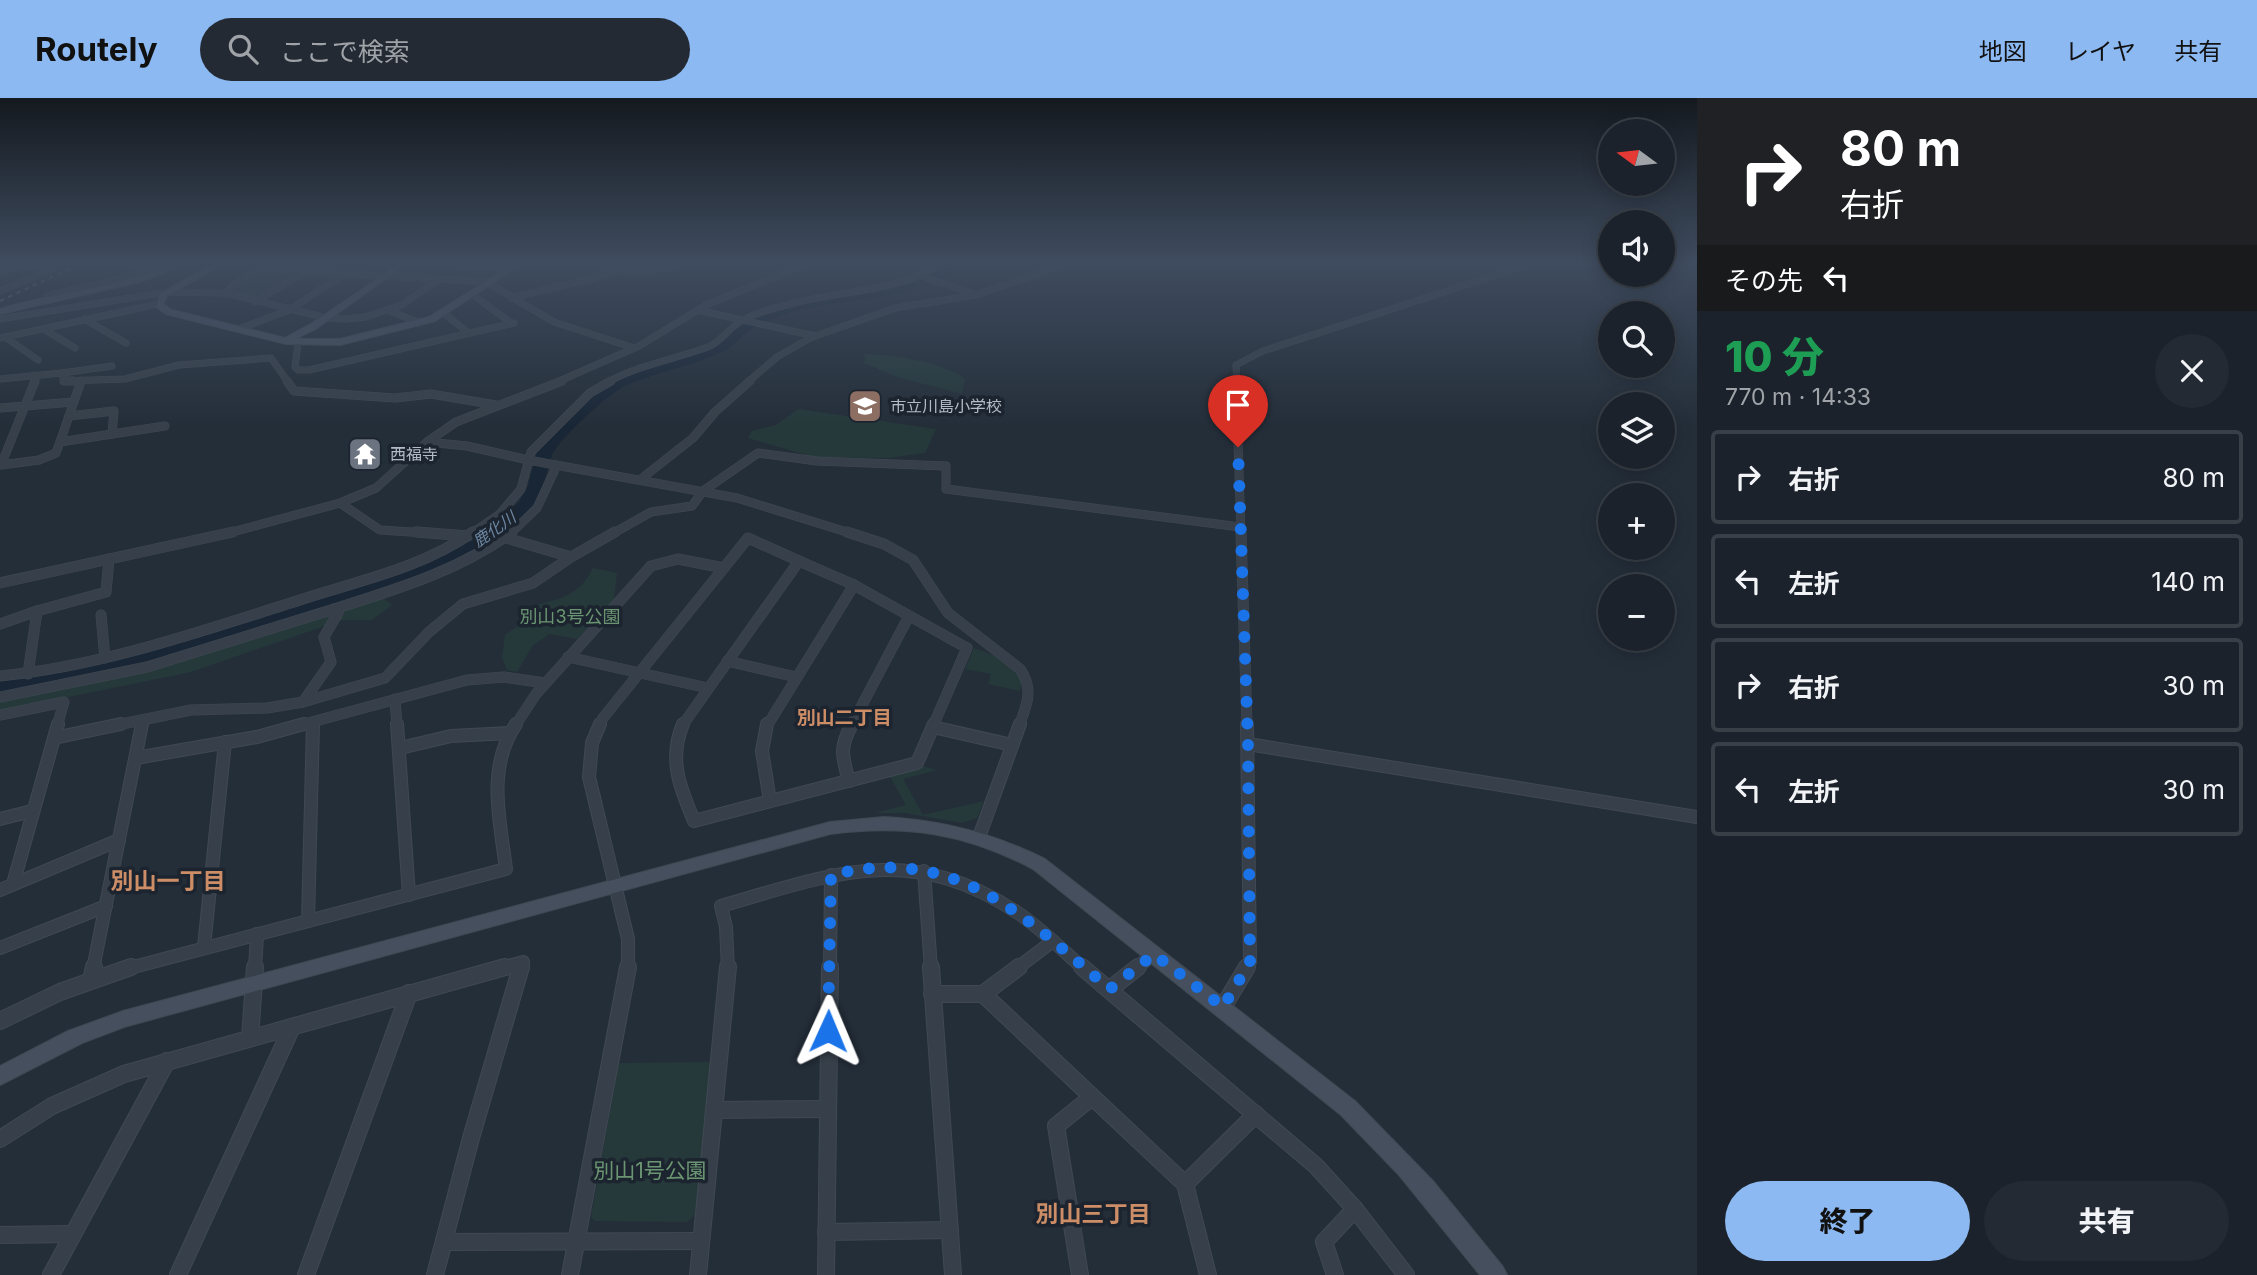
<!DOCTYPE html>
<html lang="ja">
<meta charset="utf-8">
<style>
body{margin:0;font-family:Inter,"Noto Sans JP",sans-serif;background:#242a33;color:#f1f3f6;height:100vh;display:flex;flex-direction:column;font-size:26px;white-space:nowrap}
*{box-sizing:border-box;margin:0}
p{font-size:23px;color:#a0a4a9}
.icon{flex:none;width:38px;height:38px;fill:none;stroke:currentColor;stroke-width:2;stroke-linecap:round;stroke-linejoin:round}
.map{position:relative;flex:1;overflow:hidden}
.panel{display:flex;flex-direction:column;background:#1b222b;width:560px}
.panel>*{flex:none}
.hud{background:#202124;color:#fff;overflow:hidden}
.needle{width:46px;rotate:285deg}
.buttons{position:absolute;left:1598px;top:21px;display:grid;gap:14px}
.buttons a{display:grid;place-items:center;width:77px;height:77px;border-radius:50%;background:#1b222b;box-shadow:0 4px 18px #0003,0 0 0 2px #393f47;font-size:35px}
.pin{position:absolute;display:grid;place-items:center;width:60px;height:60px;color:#fff;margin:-72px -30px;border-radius:50% 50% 50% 0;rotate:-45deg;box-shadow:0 0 7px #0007}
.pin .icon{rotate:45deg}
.me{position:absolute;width:77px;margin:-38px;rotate:1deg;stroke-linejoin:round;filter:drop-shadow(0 0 5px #0008)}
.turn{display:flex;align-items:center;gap:24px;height:147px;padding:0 28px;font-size:32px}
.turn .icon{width:91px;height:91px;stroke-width:2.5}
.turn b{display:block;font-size:49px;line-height:60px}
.then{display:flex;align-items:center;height:66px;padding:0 28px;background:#0003;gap:14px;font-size:26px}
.round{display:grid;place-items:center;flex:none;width:74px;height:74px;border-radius:37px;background:#242a33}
.headline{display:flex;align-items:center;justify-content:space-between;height:119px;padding:0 28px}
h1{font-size:42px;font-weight:800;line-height:52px;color:#1e9e55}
.primary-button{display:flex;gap:14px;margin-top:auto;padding:14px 28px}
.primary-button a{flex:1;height:80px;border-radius:42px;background:#8cb9f1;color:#111;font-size:28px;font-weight:800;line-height:80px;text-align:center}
.primary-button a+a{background:#242a33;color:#f1f3f6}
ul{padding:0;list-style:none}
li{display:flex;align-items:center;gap:21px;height:94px;margin:0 14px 10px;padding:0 14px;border:4px solid #393f47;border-radius:7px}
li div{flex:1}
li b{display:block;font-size:26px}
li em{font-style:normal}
header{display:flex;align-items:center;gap:42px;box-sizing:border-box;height:98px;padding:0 35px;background:#8cb9f1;color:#111}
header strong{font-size:33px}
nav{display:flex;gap:38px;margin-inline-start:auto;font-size:24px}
.search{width:490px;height:63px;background:#242a33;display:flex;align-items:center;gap:18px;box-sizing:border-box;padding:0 24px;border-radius:38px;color:#a0a4a9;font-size:26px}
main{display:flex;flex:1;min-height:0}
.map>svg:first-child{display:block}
.green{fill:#25393b}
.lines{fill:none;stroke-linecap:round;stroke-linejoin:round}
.river{fill:#182636;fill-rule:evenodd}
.street-far4-casing{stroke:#404953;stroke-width:7}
.street-far3-casing{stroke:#404953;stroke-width:9}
.street-far2-casing{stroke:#404953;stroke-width:11}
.street-far1-casing{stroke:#404953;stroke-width:14}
.street-casing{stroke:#404953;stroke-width:18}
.secondary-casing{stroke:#404953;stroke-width:2}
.street-far4{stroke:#37404a;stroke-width:6}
.street-far3{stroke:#37404a;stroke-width:8}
.street-far2{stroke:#37404a;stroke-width:10}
.street-far1{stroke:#37404a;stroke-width:12}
.street{stroke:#37404a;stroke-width:16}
.secondary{fill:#454f5d;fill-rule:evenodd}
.rail{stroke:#596471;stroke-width:2;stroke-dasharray:4.5 4.5;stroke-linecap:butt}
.route{stroke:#1a73e8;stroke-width:12;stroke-dasharray:0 21.6}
.labels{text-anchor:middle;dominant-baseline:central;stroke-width:7;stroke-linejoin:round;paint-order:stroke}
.far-poi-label{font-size:16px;fill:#b2bbc6;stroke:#1c252f;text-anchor:start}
.far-water-label{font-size:16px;font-style:italic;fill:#6d87a3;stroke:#1c252f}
.park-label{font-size:18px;fill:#6b9572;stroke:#1c252f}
.neighbourhood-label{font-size:19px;font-weight:bold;fill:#cd8d66;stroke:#1c252f}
.near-park-label{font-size:21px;fill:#6b9572;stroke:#1c252f}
.near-neighbourhood-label{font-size:23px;font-weight:bold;fill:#cd8d66;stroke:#1c252f}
</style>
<header>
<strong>Routely</strong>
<div class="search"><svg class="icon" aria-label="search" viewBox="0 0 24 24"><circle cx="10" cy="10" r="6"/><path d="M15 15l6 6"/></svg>ここで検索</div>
<nav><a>地図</a><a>レイヤ</a><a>共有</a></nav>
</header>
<main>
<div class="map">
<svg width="1697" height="1177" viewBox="0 0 1697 1177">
<rect width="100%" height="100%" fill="#242e39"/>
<g class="green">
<path d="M260,173L292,174L296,176L257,200L231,195L232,190Z"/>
<path d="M863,256C891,256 944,264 965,281L962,296L897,279L862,264L866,261Z"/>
<path d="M798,311L936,331L925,355L888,360L813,359L748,340L752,333L776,327Z"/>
<path d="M593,470L617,475L614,502L577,541L550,536L533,547L517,574L507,572L502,560L505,537L524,524L517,513C548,501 576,505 593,470Z"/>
<path d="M381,498L392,507L372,522H342L191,574L0,613V601L82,586Z"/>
<path d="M974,550C994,557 1013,564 1022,584L1020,593L988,586L991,576L965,571Z"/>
<path d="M923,668L937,672L903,681L923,717L984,703L977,720L962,725L905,715H875L906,707L889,677Z"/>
<path d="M711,964L695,1117L687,1124L595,1123L591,1119L619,965Z"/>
</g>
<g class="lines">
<path class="river" d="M950,164H963C926,204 841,200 791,214C779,218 762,224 751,231C742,237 735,247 726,252C695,268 658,273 627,287C611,293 558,342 552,357C541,387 548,401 518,424C446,479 377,495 293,522C196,552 100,579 0,596V582L101,563L193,539L391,479L444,456L507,415L519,404L528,388L538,350L594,294L615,281L717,246L741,225L780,209L822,199L878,192L935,174Z"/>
<g class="street-far4-casing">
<g id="street-far4">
<path d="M107,164L104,165L152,168"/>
<path d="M405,164L512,170"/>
<path d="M585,164C627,175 651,178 693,164"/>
<path d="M713,164L723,167L736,164"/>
<path d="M261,171L490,184"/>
<path d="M0,175L28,167"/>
<path d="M921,178L975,196"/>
<path d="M488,185L554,224L634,250"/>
<path d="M0,193L53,171L16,164"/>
<path d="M226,195L233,187L273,164"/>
<path d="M472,196L511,225"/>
<path d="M47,198L123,180L163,164"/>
<path d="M511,200L594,180L641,164"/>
<path d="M255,204L304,174"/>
<path d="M388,212L420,225"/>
<path d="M697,212L815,238"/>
<path d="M443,215L469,235"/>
<path d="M0,221L168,194L226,195L326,220L345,221L365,219L402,207L439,181"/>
<path d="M84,221L126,245"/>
<path d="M44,231L75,250"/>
<path d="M239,231L289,212L345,176"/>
<path d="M5,239L38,262"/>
<path d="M0,240L158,206"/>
<path d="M298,245L295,269L298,272H309L514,225"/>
<path d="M62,275L112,268"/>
<path d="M35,277V284"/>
<path d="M0,281L62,275L64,283L125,281L179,267L271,260L288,284"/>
<path d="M557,284L639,248L706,207L812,164"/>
<path d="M608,284C639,267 675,261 708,249C720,244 727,233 737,226C751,216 771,211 787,207C843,191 894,196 945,164"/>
<path d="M748,284L777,259L810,240L895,210L976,197L1074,164"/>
<path d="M1237,284L1236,267L1263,253L1536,164"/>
</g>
</g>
<g class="street-far3-casing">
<g id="street-far3">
<path d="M35,283L1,367L39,362L56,355L60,344L112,336L114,313L69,318L81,283"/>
<path d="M64,283H73"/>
<path d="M287,283L294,293L395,300L431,296L496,307"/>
<path d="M1236,283L1241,436"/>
<path d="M0,310L73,304"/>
<path d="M112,336L165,328"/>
<path d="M60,344L69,318"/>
<path d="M427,344L467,348L528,362L737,400L853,436"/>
<path d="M641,381L693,340L715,314L750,283"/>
<path d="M340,405L380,432L442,436"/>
<path d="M477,432L492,436"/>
<path d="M225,436L340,405L376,390L427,344L456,324L562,283"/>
<path d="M471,436L500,416L521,391L531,354L590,295L611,283"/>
<path d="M510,436L537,410L557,367"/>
<path d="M612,436L651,414L692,408L703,393L758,355L817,363L946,368V391L1240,429"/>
</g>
</g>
<g class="street-far2-casing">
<g id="street-far2">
<path d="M416,434L468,438"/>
<path d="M486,434L571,459"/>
<path d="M847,434L884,446L913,462L948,515L1020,571C1034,591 1027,607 1019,628"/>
<path d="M1241,434L1247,628"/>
<path d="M799,463L854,487L967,550L933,628"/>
<path d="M0,485L233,434"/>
<path d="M334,511C397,491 458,473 512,434"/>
<path d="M101,517L105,560"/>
<path d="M0,526L37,513"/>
<path d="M568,559L708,590"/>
<path d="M727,563L796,579"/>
<path d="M28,576L37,513L106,494L109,461"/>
<path d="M0,578C103,568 201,533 300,502C358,483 422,470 473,434"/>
<path d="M0,599L147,569L334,511L338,515L324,539L331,564L303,604"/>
<path d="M395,601L397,628"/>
<path d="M0,617L64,604L57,628"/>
<path d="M112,628L191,612L267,610L303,604L385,580L429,534L463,506L533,485L571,459L615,434"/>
<path d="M142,628L143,622"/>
<path d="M297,628L467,582L504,579L545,585"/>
<path d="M313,628V624"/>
<path d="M515,628L536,596L651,468L678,461L724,470"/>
<path d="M599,628L603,620L748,440L799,463"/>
<path d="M682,628L799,463"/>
<path d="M767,628L854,487"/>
<path d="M851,628L909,518"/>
</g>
</g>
<g class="street-far1-casing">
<g id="street-far1">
<path d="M397,626L409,797"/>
<path d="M600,626L592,645L589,679L628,841V871"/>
<path d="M683,626C668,661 680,690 694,723L917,665L934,626"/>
<path d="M767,626L762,653L770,703"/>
<path d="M933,629L1012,647"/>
<path d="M54,640L121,626"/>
<path d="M1248,646L1697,719"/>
<path d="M400,650L451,638L510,635"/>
<path d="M136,660L257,639L304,626"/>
<path d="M849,683C842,658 839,650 852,626"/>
<path d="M0,721L32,713"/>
<path d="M979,739L1020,626"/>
<path d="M924,773L931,871"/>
<path d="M13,786L58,626"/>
<path d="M0,792L119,742"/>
<path d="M308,823L313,626"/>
<path d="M204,849L225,644"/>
<path d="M0,850L106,808"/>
<path d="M93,871L142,626"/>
<path d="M126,871L506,771C500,722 486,670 516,626"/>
<path d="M255,871L257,836"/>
<path d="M499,871L523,864L521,871"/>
<path d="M728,871L726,829L721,808C835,775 911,744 1018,815C1042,831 1063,853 1084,871"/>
<path d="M830,871L831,777"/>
<path d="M1016,871L1053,843"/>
<path d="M1135,871L1154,856"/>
<path d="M1246,871L1250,864L1247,626"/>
</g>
</g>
<g class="street-casing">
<g id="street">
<path d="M931,869L953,1177"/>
<path d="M1082,869L1316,1068L1355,1111L1406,1177"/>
<path d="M91,882L94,869"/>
<path d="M1110,891L1138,869"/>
<path d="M932,896H983L1019,869"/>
<path d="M983,896L1185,1086L1208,1177"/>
<path d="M1223,909L1247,869"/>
<path d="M0,923L60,894L131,869"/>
<path d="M250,940L255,869"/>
<path d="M715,1012L827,1011"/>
<path d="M0,1041L52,1008L124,976L505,869"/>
<path d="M1185,1086L1256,1016"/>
<path d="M826,1134L950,1132"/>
<path d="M0,1137L73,1136"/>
<path d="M444,1144L701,1143"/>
<path d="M51,1177L167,963"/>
<path d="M178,1177L292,929"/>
<path d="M306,1177L409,895"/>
<path d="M435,1177L471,1040L521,869"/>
<path d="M570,1177L628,869"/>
<path d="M698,1177L728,869"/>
<path d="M826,1177L830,869"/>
<path d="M1080,1177L1056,1028L1092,999"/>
<path d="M1335,1177L1324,1144L1355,1111"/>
</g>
</g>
<g class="secondary-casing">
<g id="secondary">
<path d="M175,164H184L162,176L140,184L0,216V211C58,193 120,191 175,164Z"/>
<path d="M217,164H226L167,198L163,206L172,212L285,240L311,226L402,164H409L317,230L295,241H340L429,219L517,164H525L435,223L340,247L286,246L166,216L156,209L161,195Z"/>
<path d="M884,719C942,722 993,735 1045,761L1355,1003L1433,1083L1503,1169L1507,1177H1480L1399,1077L1341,1017L1033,771C965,735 905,726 830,736L124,929L82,945L0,987V968L68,933L123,913L830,724Z"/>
</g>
</g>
<use href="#street-far4" class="street-far4"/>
<use href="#street-far3" class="street-far3"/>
<use href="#street-far2" class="street-far2"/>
<use href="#street-far1" class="street-far1"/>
<use href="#street" class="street"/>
<use href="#secondary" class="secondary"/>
<path class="rail" d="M0,203L84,164"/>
</g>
<linearGradient id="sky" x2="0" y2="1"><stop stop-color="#14191f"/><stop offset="0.5" stop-color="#3f4c5f"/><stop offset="1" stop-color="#3f4c5f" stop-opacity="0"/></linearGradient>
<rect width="1697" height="328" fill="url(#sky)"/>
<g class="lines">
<path class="route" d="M828,933L831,777C957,746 1021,817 1110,891L1154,856L1223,909L1250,864L1248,646L1238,349"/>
</g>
<defs>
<g id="school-square" transform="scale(1.75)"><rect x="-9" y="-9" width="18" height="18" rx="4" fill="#8d6e63" stroke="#1c252f"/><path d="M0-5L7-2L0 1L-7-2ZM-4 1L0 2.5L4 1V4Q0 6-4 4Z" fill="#fff"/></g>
<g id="temple-square" transform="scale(1.75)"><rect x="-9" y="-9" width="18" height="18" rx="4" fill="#6b7280" stroke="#1c252f"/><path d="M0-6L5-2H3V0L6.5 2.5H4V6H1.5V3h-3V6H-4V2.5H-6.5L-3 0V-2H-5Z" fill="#fff"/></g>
</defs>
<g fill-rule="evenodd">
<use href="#school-square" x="865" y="308"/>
<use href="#temple-square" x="365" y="356"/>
</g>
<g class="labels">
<g class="far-poi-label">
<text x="890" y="308">市立川島小学校</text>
<text x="390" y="356">西福寺</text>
</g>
<g class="far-water-label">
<text transform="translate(494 431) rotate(-35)">鹿化川</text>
</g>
<g class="park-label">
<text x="570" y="518">別山3号公園</text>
</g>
<g class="neighbourhood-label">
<text x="844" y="619">別山二丁目</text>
</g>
<g class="near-park-label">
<text x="650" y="1072">別山1号公園</text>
</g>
<g class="near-neighbourhood-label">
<text x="168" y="783">別山一丁目</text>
<text x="1093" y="1116">別山三丁目</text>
</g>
</g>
</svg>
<div class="buttons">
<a><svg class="needle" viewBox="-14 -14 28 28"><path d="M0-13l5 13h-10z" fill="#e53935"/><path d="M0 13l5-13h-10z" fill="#a0a4a9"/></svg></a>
<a><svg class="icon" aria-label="sound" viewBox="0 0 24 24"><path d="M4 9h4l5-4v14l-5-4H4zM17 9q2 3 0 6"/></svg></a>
<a><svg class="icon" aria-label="search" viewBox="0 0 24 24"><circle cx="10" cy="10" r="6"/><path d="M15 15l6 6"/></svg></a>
<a><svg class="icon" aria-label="layers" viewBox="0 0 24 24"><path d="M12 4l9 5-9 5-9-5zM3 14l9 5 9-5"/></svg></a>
<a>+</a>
<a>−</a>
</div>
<div class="pin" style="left:1238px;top:349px;background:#d93025"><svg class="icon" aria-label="arrive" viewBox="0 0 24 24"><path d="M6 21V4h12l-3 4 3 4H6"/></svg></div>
<svg class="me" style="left:828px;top:933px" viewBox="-20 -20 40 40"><path d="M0-17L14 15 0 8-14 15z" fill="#1a73e8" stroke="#fff" stroke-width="4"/></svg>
</div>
<section class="panel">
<div class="hud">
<div class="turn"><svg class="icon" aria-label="right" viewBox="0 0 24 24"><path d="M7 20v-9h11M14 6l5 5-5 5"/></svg><div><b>80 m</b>右折</div></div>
<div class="then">その先<svg class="icon" aria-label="left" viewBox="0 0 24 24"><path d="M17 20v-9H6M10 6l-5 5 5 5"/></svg></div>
</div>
<div class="headline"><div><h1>10 分</h1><p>770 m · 14:33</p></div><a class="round"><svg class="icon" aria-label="close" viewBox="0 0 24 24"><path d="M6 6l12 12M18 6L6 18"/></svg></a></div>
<ul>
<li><svg class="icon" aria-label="right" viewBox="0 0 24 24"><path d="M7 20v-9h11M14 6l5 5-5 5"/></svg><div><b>右折</b></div><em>80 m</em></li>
<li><svg class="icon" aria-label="left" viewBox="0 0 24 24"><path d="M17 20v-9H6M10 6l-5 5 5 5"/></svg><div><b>左折</b></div><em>140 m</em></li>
<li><svg class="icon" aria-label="right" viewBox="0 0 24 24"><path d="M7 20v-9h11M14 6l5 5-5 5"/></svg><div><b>右折</b></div><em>30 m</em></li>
<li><svg class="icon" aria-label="left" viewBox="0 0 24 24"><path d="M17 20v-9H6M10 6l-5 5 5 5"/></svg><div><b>左折</b></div><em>30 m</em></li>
</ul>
<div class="primary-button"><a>終了</a><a>共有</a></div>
</section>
</main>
